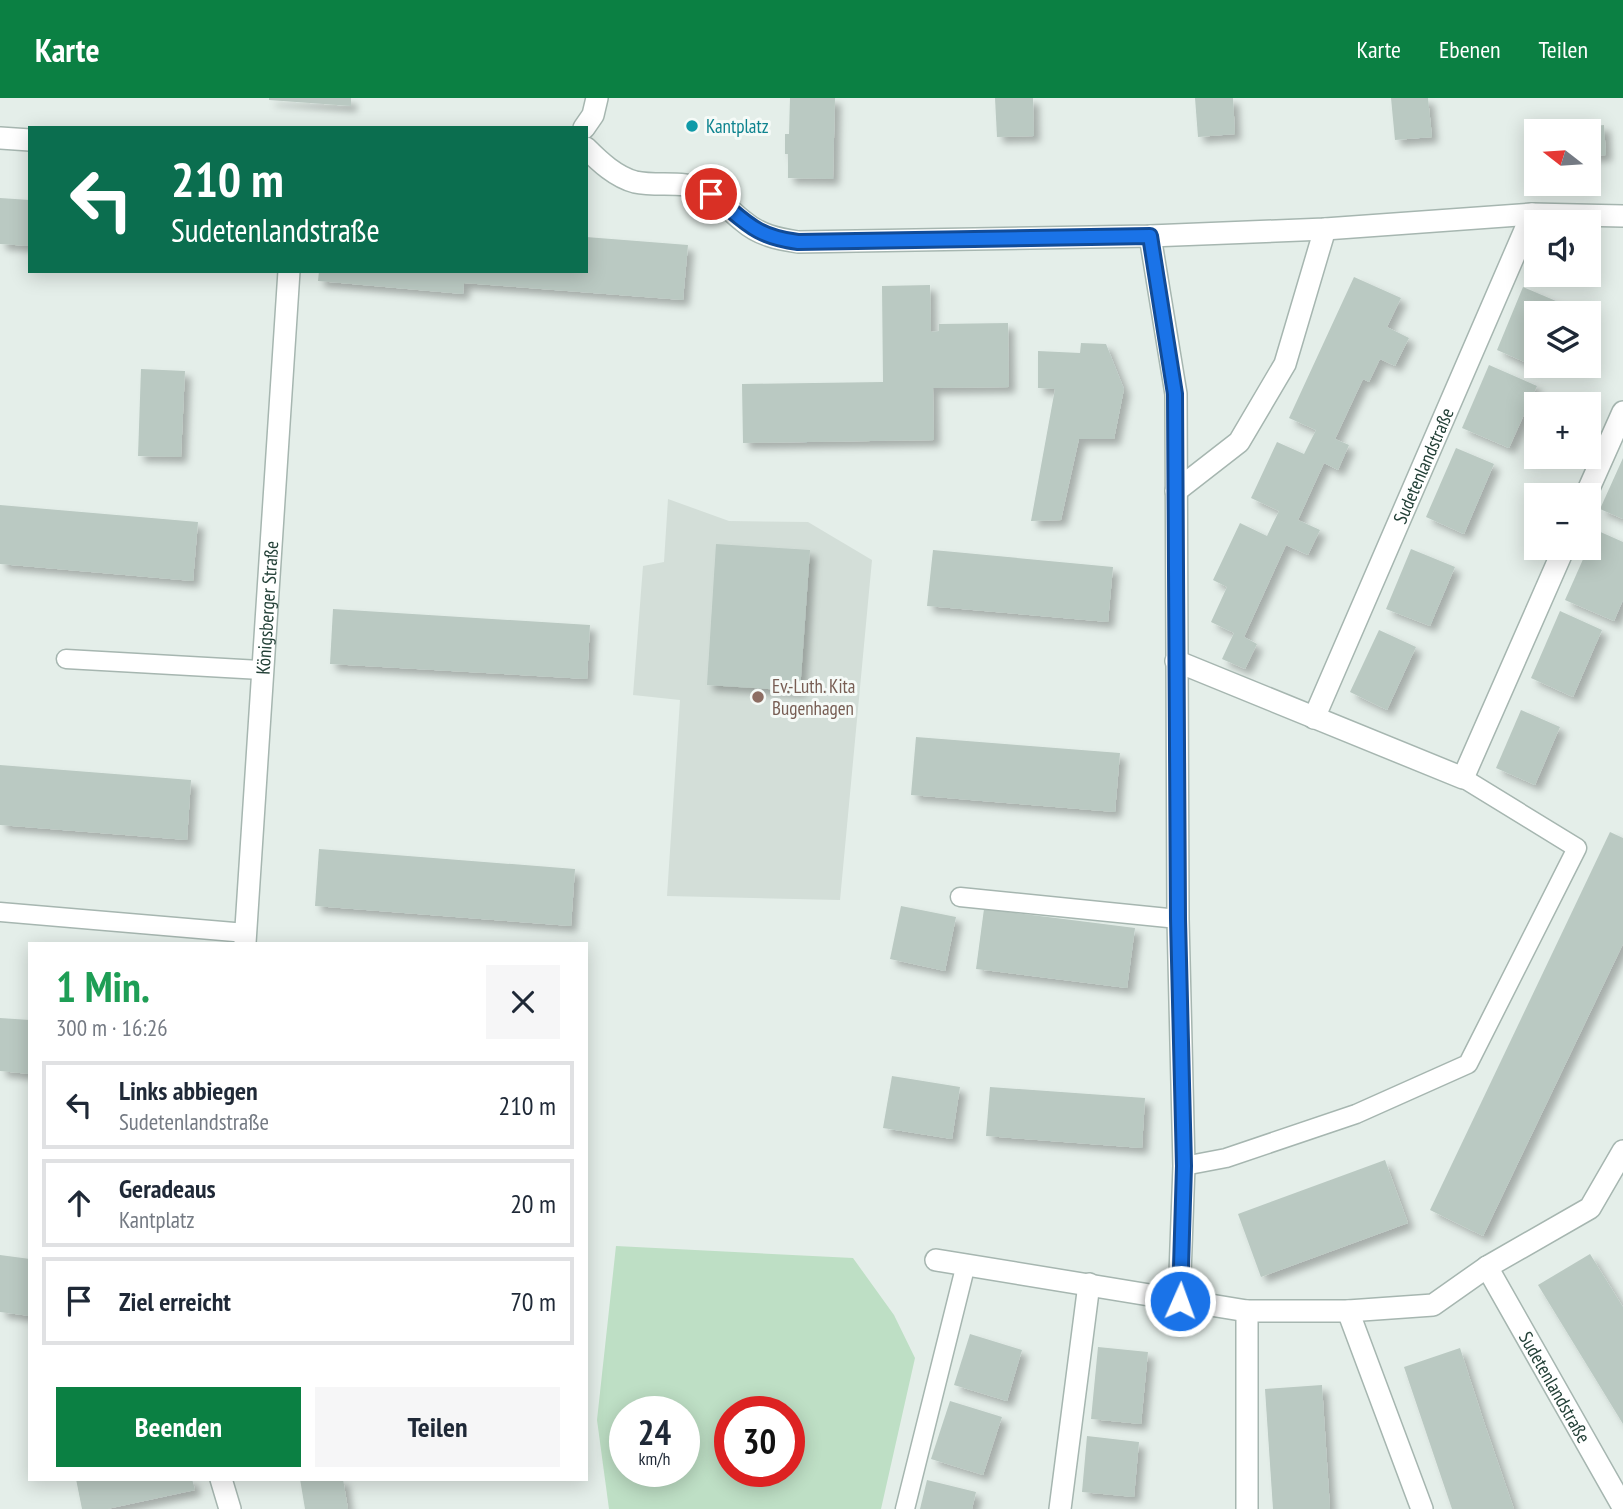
<!DOCTYPE html>
<html lang="de">
<meta charset="utf-8">
<style>
body{margin:0;font-family:"PT Sans Narrow",sans-serif;background:#f6f6f7;color:#1f2937;height:100vh;display:flex;flex-direction:column;font-size:26px;white-space:nowrap}
*{box-sizing:border-box;margin:0}
p{font-size:23px;color:#747a83}
.icon{flex:none;width:38px;height:38px;fill:none;stroke:currentColor;stroke-width:2;stroke-linecap:round;stroke-linejoin:round}
.map{position:relative;flex:1;overflow:hidden}
.drawer{position:absolute;left:28px;top:844px;width:560px;height:539px;display:flex;flex-direction:column;background:#fff;border-radius:0px;box-shadow:0 4px 18px #0003}
.drawer>*{flex:none}
.banner{position:absolute;left:28px;top:28px;width:560px;height:147px;border-radius:0px;box-shadow:0 4px 18px #0003;background:#0b6e4f;color:#fff;overflow:hidden}
.needle{width:46px;rotate:287deg}
.tools{position:absolute;left:1524px;top:21px;display:grid;gap:14px}
.tools a{display:grid;place-items:center;width:77px;height:77px;border-radius:0px;background:#fff;box-shadow:0 4px 18px #0003;font-size:35px}
.speed{position:absolute;left:609px;top:1298px;display:flex;gap:14px;font-size:35px;font-weight:700;text-align:center}
.speed>*{display:grid;place-content:center;width:91px;height:91px;border-radius:50%;background:#fff;box-shadow:0 4px 18px #0003;line-height:1}
.speed small{font-size:18px;font-weight:400}
.speed .limit{border:10px solid #d22;background:#fff;color:#111}
.pin{position:absolute;display:grid;place-items:center;width:60px;height:60px;color:#fff;margin:-30px;border:4px solid #fff;border-radius:50%;box-shadow:0 2px 7px #0007}
.me{position:absolute;width:77px;margin:-38px;rotate:2deg;stroke-linejoin:round;filter:drop-shadow(0 0 5px #0008)}
.turn{display:flex;align-items:center;gap:24px;height:147px;padding:0 28px;font-size:32px}
.turn .icon{width:91px;height:91px;stroke-width:2.5}
.turn b{display:block;font-size:49px;line-height:60px}
.round{display:grid;place-items:center;flex:none;width:74px;height:74px;border-radius:0px;background:#f6f6f7}
.headline{display:flex;align-items:center;justify-content:space-between;height:119px;padding:0 28px}
h1{font-size:42px;font-weight:600;line-height:52px;color:#1e9e55}
.action{display:flex;gap:14px;margin-top:auto;padding:14px 28px}
.action a{flex:1;height:80px;border-radius:0px;background:#0b8043;color:#fff;font-size:28px;font-weight:600;line-height:80px;text-align:center}
.action a+a{background:#f6f6f7;color:#1f2937}
ul{padding:0;list-style:none}
li{display:flex;align-items:center;gap:21px;height:88px;margin:0 14px 10px;padding:0 14px;border:4px solid #e0e1e3;border-radius:0px}
li div{flex:1}
li b{display:block;font-size:26px}
li em{font-style:normal}
header{display:flex;align-items:center;gap:42px;box-sizing:border-box;height:98px;padding:0 35px;background:#0b8043;color:#fff}
header strong{font-size:33px}
nav{display:flex;gap:38px;margin-inline-start:auto;font-size:24px}
.map>svg:first-child{display:block}
.built{fill:#d3ded8}
.green{fill:#bedfc5;fill-rule:evenodd}
.building{fill:#bac9c2;filter:url(#shadow)}
.lines{fill:none;stroke-linecap:round;stroke-linejoin:round}
.service-casing{stroke:#a6b6b0;stroke-width:21}
.minor-casing{stroke:#a6b6b0;stroke-width:24}
.service{stroke:#fff;stroke-width:18}
.minor{stroke:#fff;stroke-width:21}
.route-casing{stroke:#114b97;stroke-width:18}
.route{stroke:#1a73e8;stroke-width:12}
.culture-dot{fill:#0f9aa8;stroke:#f5faf7;stroke-width:2.5}
.education-dot{fill:#8d6e63;stroke:#f5faf7;stroke-width:2.5}
.labels{text-anchor:middle;dominant-baseline:central;stroke-width:6;stroke-linejoin:round;paint-order:stroke}
.culture-label{font-size:19px;fill:#0d838f;stroke:#f5faf7;text-anchor:start}
.street-label{font-size:19px;fill:#234037;stroke:#f5faf7}
.education-label{font-size:19px;fill:#785e54;stroke:#f5faf7;text-anchor:start}
</style>
<header>
<strong>Karte</strong>
<nav><a>Karte</a><a>Ebenen</a><a>Teilen</a></nav>
</header>
<div class="map">
<svg width="1623" height="1411" viewBox="0 0 1623 1411">
<defs>
<filter id="shadow"><feDropShadow dx="6" dy="6" stdDeviation="3.5" flood-color="#0004"/></filter>
</defs>
<rect width="100%" height="100%" fill="#e4eee9"/>
<path class="built" d="M668,401L729,423L808,424L872,462L840,802L667,798L680,602L633,597L643,468L664,464Z"/>
<path class="green" d="M616,1148L853,1160L894,1217L915,1260L881,1411H609L597,1322ZM684,1314V1374H625V1314ZM789,1314V1374H730V1314Z"/>
<g class="building">
<path d="M269,0H351V8L269,2Z"/>
<path d="M790,0H835L833,81L788,80V56H785V36H789Z"/>
<path d="M995,0H1033L1034,38L997,39Z"/>
<path d="M1195,0H1233L1235,36L1198,39Z"/>
<path d="M1391,0H1428L1432,39L1395,42Z"/>
<path d="M1604,27L1606,57L1589,58V33H1572V30Z"/>
<path d="M0,100L30,102V148L0,146Z"/>
<path d="M586,139L688,147L683,202L464,185L463,196L318,183L319,173H586Z"/>
<path d="M1354,179L1401,200L1387,229L1409,240L1395,268L1380,261L1369,284L1363,281L1335,341L1349,347L1338,372L1324,365L1298,422L1320,432L1308,457L1286,447L1244,539L1257,546L1245,571L1222,561L1234,535L1211,524L1227,489L1213,482L1240,425L1267,438L1279,413L1251,400L1277,344L1304,356L1316,332L1289,320Z"/>
<path d="M930,187L931,234L939,233V226L1008,225L1009,289L933,290L934,342L743,345L742,286L883,284L882,188Z"/>
<path d="M1523,189L1563,206L1559,215H1536V269L1497,252Z"/>
<path d="M1081,245L1106,246L1124,291L1114,341H1079L1061,422L1031,423L1055,291L1038,290V253L1080,255Z"/>
<path d="M1489,267L1537,288L1509,350L1462,330Z"/>
<path d="M141,271L185,273L181,359L138,358Z"/>
<path d="M1456,350L1494,366L1464,436L1426,419Z"/>
<path d="M1623,360V421L1600,411Z"/>
<path d="M0,407L198,424L193,483L0,466Z"/>
<path d="M1596,432L1623,444V502L1614,523L1565,502Z"/>
<path d="M716,446L810,452L800,593L707,587Z"/>
<path d="M1411,451L1455,469L1430,528L1386,511Z"/>
<path d="M933,452L1113,469L1108,524L927,508Z"/>
<path d="M333,511L590,527L587,581L330,566Z"/>
<path d="M1560,513L1602,532L1573,599L1531,580Z"/>
<path d="M1379,532L1416,549L1387,612L1350,594Z"/>
<path d="M1521,612L1560,629L1535,687L1496,670Z"/>
<path d="M916,639L1120,655L1115,714L911,697Z"/>
<path d="M0,667L191,682L187,742L0,727Z"/>
<path d="M1610,734L1623,740V846L1483,1138L1430,1112Z"/>
<path d="M319,751L575,771L571,828L315,808Z"/>
<path d="M901,808L956,819L945,873L890,861Z"/>
<path d="M984,811L1135,830L1127,890L976,871Z"/>
<path d="M0,920L30,922V976L0,973Z"/>
<path d="M892,978L960,989L952,1041L883,1030Z"/>
<path d="M990,989L1145,1000L1142,1050L986,1038Z"/>
<path d="M1385,1062L1408,1125L1261,1179L1238,1116Z"/>
<path d="M1590,1156L1623,1209V1326L1538,1187Z"/>
<path d="M0,1157L30,1161V1218L0,1214Z"/>
<path d="M970,1236L1022,1252L1007,1303L954,1287Z"/>
<path d="M1098,1249L1148,1254L1141,1326L1091,1321Z"/>
<path d="M1460,1250L1484,1324L1514,1411H1452L1404,1269Z"/>
<path d="M1322,1287L1330,1411H1273L1265,1291Z"/>
<path d="M950,1303L1002,1319L983,1377L931,1361Z"/>
<path d="M1087,1338L1139,1344L1134,1399L1082,1394Z"/>
<path d="M76,1381H192L195,1392L107,1411H82Z"/>
<path d="M300,1381H343L348,1411H305Z"/>
<path d="M927,1382L976,1394L972,1411H920Z"/>
</g>
<g class="lines">
<g class="service-casing">
<g id="service">
<path d="M66,561L262,572"/>
<path d="M960,799L1178,821"/>
<path d="M0,814L246,835"/>
<path d="M1184,1068L1226,1060L1356,1016L1468,966L1577,750L1463,680"/>
<path d="M905,1411L966,1166"/>
</g>
</g>
<g class="minor-casing">
<g id="minor">
<path d="M584,30L593,17L597,0"/>
<path d="M0,40L30,42"/>
<path d="M586,50C600,64 616,79 635,84C658,89 683,82 705,92C720,100 730,113 743,123C759,137 778,141 798,144L1150,138L1325,131L1532,116L1623,118"/>
<path d="M1150,138L1176,296L1178,821L1184,1068L1179,1203"/>
<path d="M1176,393L1239,344L1285,266L1325,131"/>
<path d="M1586,397L1623,314"/>
<path d="M1176,563L1463,680L1564,450"/>
<path id="s1" d="M1314,620L1532,116"/>
<path id="s2" d="M245,845L289,173"/>
<path d="M936,1162L1247,1213H1348L1433,1207L1487,1169L1590,1110L1623,1053"/>
<path id="s3" d="M1487,1169L1623,1409"/>
<path d="M1348,1213L1422,1411"/>
<path d="M221,1381L230,1411"/>
<path d="M1060,1411L1089,1186"/>
<path d="M1247,1411V1213"/>
</g>
</g>
<use href="#service" class="service"/>
<use href="#minor" class="minor"/>
</g>
<g class="lines">
<g class="route-casing">
<path id="route" d="M711,96C745,122 752,138 798,144L1150,138L1175,296L1178,821L1184,1068L1180,1203"/>
</g>
<use href="#route" class="route"/>
</g>
<circle class="culture-dot" cx="692" cy="28" r="7"/>
<circle class="education-dot" cx="758" cy="599" r="7"/>
<g class="labels">
<g class="culture-label">
<text x="706" y="28">Kantplatz</text>
</g>
<g class="street-label">
<text stroke="none"><textPath href="#s1" startOffset="275">Sudetenlandstraße</textPath></text>
<text stroke="none"><textPath href="#s2" startOffset="336">Königsberger Straße</textPath></text>
<text stroke="none"><textPath href="#s3" startOffset="138">Sudetenlandstraße</textPath></text>
</g>
<g class="education-label">
<text x="772" y="588">Ev.-Luth. Kita<tspan x="772" dy="22">Bugenhagen</tspan></text>
</g>
</g>
</svg>
<div class="tools">
<a><svg class="needle" viewBox="-14 -14 28 28"><path d="M0-13l5 13h-10z" fill="#e53935"/><path d="M0 13l5-13h-10z" fill="#747a83"/></svg></a>
<a><svg class="icon" aria-label="sound" viewBox="0 0 24 24"><path d="M4 9h4l5-4v14l-5-4H4zM17 9q2 3 0 6"/></svg></a>
<a><svg class="icon" aria-label="layers" viewBox="0 0 24 24"><path d="M12 4l9 5-9 5-9-5zM3 14l9 5 9-5"/></svg></a>
<a>+</a>
<a>−</a>
</div>
<div class="speed"><div>24<small>km/h</small></div><div class="limit">30</div></div>
<div class="pin" style="left:711px;top:96px;background:#d93025"><svg class="icon" aria-label="arrive" viewBox="0 0 24 24"><path d="M6 21V4h12l-3 4 3 4H6"/></svg></div>
<svg class="me" style="left:1180px;top:1203px" viewBox="-20 -20 40 40"><circle r="17" fill="#1a73e8" stroke="#fff" stroke-width="3"/><path d="M0-11L8 9 0 5-8 9z" fill="#fff"/></svg>
<div class="banner">
<div class="turn"><svg class="icon" aria-label="left" viewBox="0 0 24 24"><path d="M17 20v-9H6M10 6l-5 5 5 5"/></svg><div><b>210 m</b>Sudetenlandstraße</div></div>
</div>
<section class="drawer">
<div class="headline"><div><h1>1 Min.</h1><p>300 m · 16:26</p></div><a class="round"><svg class="icon" aria-label="close" viewBox="0 0 24 24"><path d="M6 6l12 12M18 6L6 18"/></svg></a></div>
<ul>
<li><svg class="icon" aria-label="left" viewBox="0 0 24 24"><path d="M17 20v-9H6M10 6l-5 5 5 5"/></svg><div><b>Links abbiegen</b><p>Sudetenlandstraße</p></div><em>210 m</em></li>
<li><svg class="icon" aria-label="ahead" viewBox="0 0 24 24"><path d="M12 20V5M6 11l6-6 6 6"/></svg><div><b>Geradeaus</b><p>Kantplatz</p></div><em>20 m</em></li>
<li><svg class="icon" aria-label="arrive" viewBox="0 0 24 24"><path d="M6 21V4h12l-3 4 3 4H6"/></svg><div><b>Ziel erreicht</b></div><em>70 m</em></li>
</ul>
<div class="action"><a>Beenden</a><a>Teilen</a></div>
</section>
</div>
